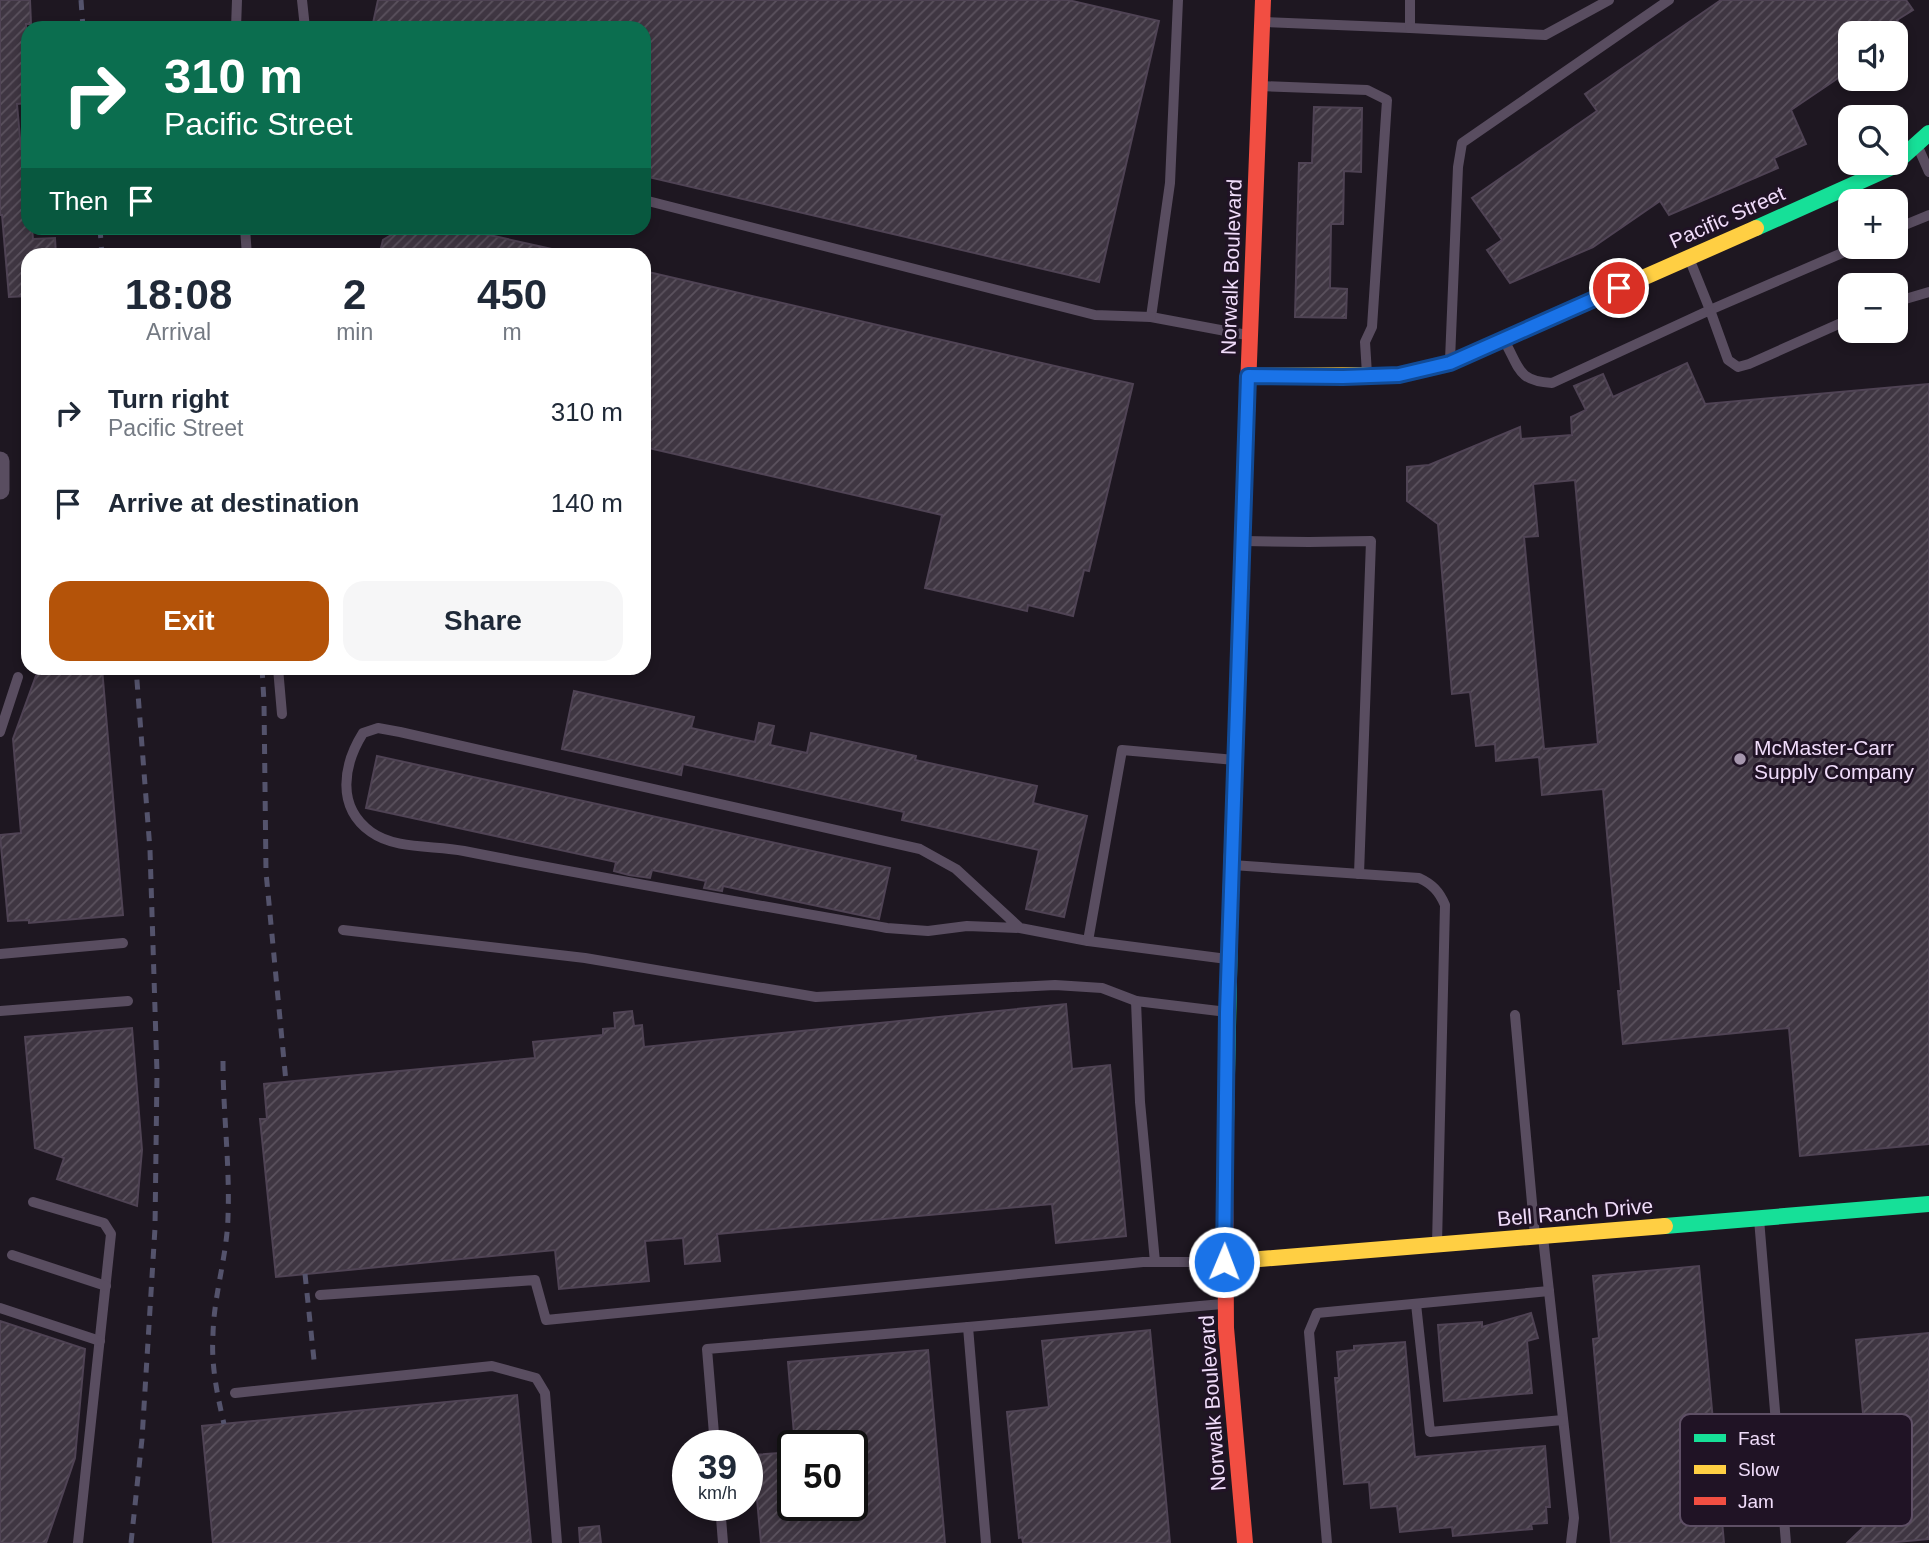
<!DOCTYPE html>
<meta charset="utf-8">
<style>
body{margin:0;font-family:Helvetica,sans-serif;background:#f6f6f7;color:#1f2937;height:100vh;display:flex;flex-direction:column;font-size:26px;white-space:nowrap}
*{box-sizing:border-box;margin:0}
p{font-size:23px;color:#747a83}
.icon{flex:none;width:38px;height:38px;fill:none;stroke:currentColor;stroke-width:2;stroke-linecap:round;stroke-linejoin:round}
.map{position:relative;flex:1;overflow:hidden}
.details{position:absolute;left:21px;top:248px;width:630px;height:427px;display:flex;flex-direction:column;background:#fff;border-radius:21px;box-shadow:0 4px 10px #0003}
.details>*{flex:none}
.top-card{position:absolute;left:21px;top:21px;width:630px;height:214px;border-radius:21px;box-shadow:0 4px 10px #0003;background:#0b6e4f;color:#fff;overflow:hidden}
.tools{position:absolute;left:1838px;top:21px;display:grid;gap:14px}
.tools a{display:grid;place-items:center;width:70px;height:70px;border-radius:14px;background:#fff;box-shadow:0 4px 10px #0003;font-size:35px}
.speed{position:absolute;left:672px;top:1430px;display:flex;gap:14px;font-size:35px;font-weight:700;text-align:center}
.speed>*{display:grid;place-content:center;width:91px;height:91px;border-radius:50%;background:#fff;box-shadow:0 4px 10px #0003;line-height:1}
.speed small{font-size:18px;font-weight:400}
.speed .limit{border:4px solid #111;border-radius:10px;background:#fff;color:#111}
.pin{position:absolute;display:grid;place-items:center;width:60px;height:60px;color:#fff;margin:-30px;border:4px solid #fff;border-radius:50%;box-shadow:0 2px 7px #0007}
.me{position:absolute;width:77px;margin:-38px;rotate:1deg;stroke-linejoin:round;filter:drop-shadow(0 0 5px #0008)}
.turn{display:flex;align-items:center;gap:24px;height:147px;padding:0 28px;font-size:32px}
.turn .icon{width:91px;height:91px;stroke-width:2.5}
.turn b{display:block;font-size:49px;line-height:60px}
.then{display:flex;align-items:center;height:66px;padding:0 28px;background:#0003;gap:14px;font-size:26px}
.eta{display:flex;justify-content:space-evenly;align-items:center;height:119px;text-align:center}
.eta b{font-size:42px;font-weight:700;line-height:49px}
.cta{display:flex;gap:14px;margin-top:auto;padding:14px 28px}
.cta a{flex:1;height:80px;border-radius:21px;background:#b45309;color:#fff;font-size:28px;font-weight:700;line-height:80px;text-align:center}
.cta a+a{background:#f6f6f7;color:#1f2937}
ul{padding:0;list-style:none}
li{display:flex;align-items:center;gap:21px;height:91px;padding:0 28px}
li div{flex:1}
li b{display:block;font-size:26px}
li em{font-style:normal}
.map>svg:first-child{display:block}
.building{fill:url(#building-hatch);stroke:#4f4354;stroke-width:2;fill-rule:evenodd}
.lines{fill:none;stroke-linecap:round;stroke-linejoin:round}
.lane{stroke:#594d60;stroke-width:10}
.street{stroke:#594d60;stroke-width:19}
.fast{stroke:#16e098;stroke-width:16}
.slow{stroke:#ffcf43;stroke-width:16}
.jam{stroke:#f24e42;stroke-width:16}
.rail{stroke:#54536c;stroke-width:5;stroke-dasharray:10 9;stroke-linecap:butt}
.route-casing{stroke:#114b97;stroke-width:18}
.route{stroke:#1a73e8;stroke-width:12}
.poi-dot{fill:#a697ae;stroke:#201325;stroke-width:2.5}
.labels{text-anchor:middle;dominant-baseline:central;stroke-width:6;stroke-linejoin:round;paint-order:stroke}
.street-label{font-size:21px;fill:#f0dcfa;stroke:#201325}
.poi-label{font-size:21px;fill:#f0dcfa;stroke:#201325;text-anchor:start}
.key{fill:#201325;stroke:#5e4f65;stroke-width:2}
.key-label{font-size:19px;fill:#f0dcfa}
</style>
<div class="map">
<svg width="1929" height="1543" viewBox="0 0 1929 1543">
<defs>
<pattern id="building-hatch" width="6" height="6" patternUnits="userSpaceOnUse" patternTransform="scale(1.75)"><rect width="6" height="6" fill="#3f3642"/><path d="M-1 1l2-2M0 6l6-6M5 7l2-2" fill="none" stroke="#5b525e"/></pattern>
</defs>
<rect width="100%" height="100%" fill="#1e1721"/>
<g class="building">
<path d="M0,0H30L31,24H26L28,103L17,104L21,149H28V228H32L33,239L55,238L56,256H28V296L9,297L2,215H0Z"/>
<path d="M378,0H1068L1159,21L1099,282L644,176V28H372Z"/>
<path d="M1721,0H1906L1913,10L1897,20L1906,33H1850V70L1791,110L1806,144L1774,158L1778,168L1669,215L1660,201L1593,247L1510,283L1487,250L1502,240L1472,198L1597,111L1585,94Z"/>
<path d="M1314,107L1362,108L1361,172L1344,171L1343,224H1331L1330,288L1347,289L1346,318L1295,317L1299,163H1312Z"/>
<path d="M403,228H458L552,249L551,256H379L383,240Z"/>
<path d="M644,271L1133,384L1089,571L1084,570L1073,616L1028,605L1027,611L925,588L942,515L644,447Z"/>
<path d="M1687,363L1705,404L1929,384V1144L1800,1156L1789,1028L1623,1044L1618,991H1621L1603,789L1542,795L1539,757L1496,761L1495,744L1476,746L1470,692L1452,694L1438,524L1407,501V467L1429,465L1520,427L1521,439L1572,435L1571,417L1586,410L1574,386L1603,374L1613,397ZM1575,480L1598,744L1544,749L1524,537L1538,536L1533,484Z"/>
<path d="M102,668L123,915L29,923V920L8,921L0,835L21,833L13,739L37,673Z"/>
<path d="M574,691L694,717L691,728L755,742L759,723L774,726L770,745L807,753L811,733L916,756L915,760L1037,786L1033,803L1087,816L1064,917L1026,909L1039,850L902,820L904,812L683,764L681,775L562,749Z"/>
<path d="M377,756L890,868L879,919L723,886L722,891L704,888L706,881L652,870L650,878L629,875L614,871L616,862L366,808Z"/>
<path d="M1066,1004L1072,1069L1110,1065L1126,1236L1056,1243L1052,1204L717,1234L720,1261L685,1264L683,1238L645,1241L649,1281L559,1289L555,1250L276,1277L260,1119H267L264,1084L535,1058L533,1042L603,1035V1029L615,1028L614,1013L632,1011L634,1026L642,1025L644,1047Z"/>
<path d="M132,1028L142,1150L137,1206L57,1179L64,1158L35,1148L25,1037Z"/>
<path d="M1699,1266L1724,1543H1611L1593,1339L1599,1338L1593,1276Z"/>
<path d="M1531,1313L1538,1338L1527,1341L1532,1393L1444,1401L1438,1325L1482,1322V1327Z"/>
<path d="M0,1321L85,1349L75,1458L46,1543H0Z"/>
<path d="M1150,1330L1170,1543H1023L1022,1537L1019,1538L1007,1412L1049,1407L1042,1341Z"/>
<path d="M1929,1333V1539L1886,1543H1847L1873,1518L1856,1340Z"/>
<path d="M1405,1342L1415,1457L1545,1446L1550,1507H1546L1547,1523L1531,1524L1532,1529L1453,1536L1452,1527L1400,1532L1397,1506L1371,1508L1369,1482L1344,1484L1335,1378H1339L1337,1352L1354,1350V1346Z"/>
<path d="M928,1350L945,1543H761L753,1455L793,1452V1505H852V1446H795L788,1362Z"/>
<path d="M517,1395L531,1543H213L202,1426Z"/>
<path d="M599,1526L601,1543H580L579,1528Z"/>
</g>
<g class="lines">
<g class="lane">
<path d="M302,0L305,28"/>
<path d="M1178,0L1170,183L1151,317L1247,335"/>
<path d="M1264,22L1410,28V0"/>
<path d="M236,28L237,0"/>
<path d="M1410,28L1545,35L1609,0"/>
<path d="M1260,86L1367,90L1387,100L1372,327L1365,342L1367,374"/>
<path d="M1918,147L1929,172"/>
<path d="M644,200L1095,315L1151,317"/>
<path d="M245,228L247,256"/>
<path d="M1895,229L1929,215"/>
<path d="M1689,258L1710,310L1856,247"/>
<path d="M1895,302L1929,292"/>
<path d="M1505,342C1520,369 1518,381 1552,383L1710,310L1728,360L1738,367L1749,364L1850,319"/>
<path d="M1450,360L1458,167L1462,143L1669,0"/>
<path d="M1243,541L1309,542L1371,541L1359,874"/>
<path d="M278,668L282,714"/>
<path d="M0,732L18,677"/>
<path d="M1232,865L1419,878C1432,884 1439,891 1445,905L1437,1244"/>
<path d="M1020,928L956,869L920,849L400,732L378,728L363,733C343,765 336,807 371,832C396,850 435,845 464,851C605,879 746,903 887,928L928,931L967,926L1020,928L1088,941"/>
<path d="M343,930L585,958L816,997L1055,985L1102,988L1136,1001"/>
<path d="M0,954L123,943"/>
<path d="M1227,959L1088,941L1122,750L1235,760"/>
<path d="M0,1011L128,1001"/>
<path d="M1515,1015L1535,1236"/>
<path d="M33,1202L104,1223L111,1234L78,1543"/>
<path d="M1759,1219L1786,1543"/>
<path d="M1543,1237L1574,1518L1571,1543"/>
<path d="M12,1255L106,1286"/>
<path d="M1155,1262L1140,1102L1136,1001L1227,1012"/>
<path d="M320,1295L535,1280L546,1320L1143,1262H1223"/>
<path d="M1416,1304L1430,1432L1563,1420"/>
<path d="M0,1308L100,1341"/>
<path d="M968,1327L1222,1304"/>
<path d="M235,1393L492,1366L536,1378L545,1393L557,1543"/>
<path d="M715,1446L707,1349L968,1327L986,1543"/>
<path d="M720,1505L723,1543"/>
<path d="M1327,1543L1309,1332L1317,1313L1549,1291"/>
</g>
<path class="street" d="M0,461V490"/>
<g class="fast">
<path d="M1756,228L1890,168L1929,133"/>
<path d="M1225,1171L1231,882"/>
<path d="M1665,1226L1929,1204"/>
</g>
<g class="slow">
<path d="M1248,376L1399,375L1450,363L1756,228"/>
<path d="M1231,882L1247,413"/>
<path d="M1224,1262L1665,1226"/>
</g>
<g class="jam">
<path d="M1247,413L1263,0"/>
<path d="M1225,1171L1226,1328L1245,1543"/>
</g>
<g class="rail">
<path d="M81,0L83,28"/>
<path d="M100,228L102,256"/>
<path d="M262,668L264,702L266,872L286,1082"/>
<path d="M223,1061C223,1113 230,1165 228,1217C227,1256 214,1294 213,1334C211,1365 217,1394 224,1424"/>
<path d="M305,1274L314,1360"/>
<path d="M131,1543L142,1439L155,1228L157,1073L150,850L136,668"/>
</g>
</g>
<g class="lines">
<g class="route-casing">
<path id="route" d="M1224,1262L1227,1012L1248,376L1343,377L1399,375L1450,363L1619,288"/>
</g>
<use href="#route" class="route"/>
</g>
<circle class="poi-dot" cx="1740" cy="759" r="7"/>
<g class="labels">
<g class="street-label">
<text transform="translate(1727 217) rotate(-24)">Pacific Street</text>
<text transform="translate(1231 267) rotate(-88)">Norwalk Boulevard</text>
<text transform="translate(1575 1212) rotate(-5)">Bell Ranch Drive</text>
<text transform="translate(1212 1403) rotate(-94)">Norwalk Boulevard</text>
</g>
<g class="poi-label">
<text x="1754" y="747">McMaster-Carr<tspan x="1754" dy="24">Supply Company</tspan></text>
</g>
</g>
<rect x="1680" y="1414" width="232" height="112" rx="10" class="key"/>
<rect x="1694" y="1434" width="32" height="8" fill="#16e098"/>
<rect x="1694" y="1465" width="32" height="9" fill="#ffcf43"/>
<rect x="1694" y="1497" width="32" height="8" fill="#f24e42"/>
<g class="key-label">
<text x="1738" y="1445">Fast</text>
<text x="1738" y="1476">Slow</text>
<text x="1738" y="1508">Jam</text>
</g>
</svg>
<div class="tools">
<a><svg class="icon" aria-label="sound" viewBox="0 0 24 24"><path d="M4 9h4l5-4v14l-5-4H4zM17 9q2 3 0 6"/></svg></a>
<a><svg class="icon" aria-label="search" viewBox="0 0 24 24"><circle cx="10" cy="10" r="6"/><path d="M15 15l6 6"/></svg></a>
<a>+</a>
<a>−</a>
</div>
<div class="speed"><div>39<small>km/h</small></div><div class="limit">50</div></div>
<div class="pin" style="left:1619px;top:288px;background:#d93025"><svg class="icon" aria-label="arrive" viewBox="0 0 24 24"><path d="M6 21V4h12l-3 4 3 4H6"/></svg></div>
<svg class="me" style="left:1224px;top:1262px" viewBox="-20 -20 40 40"><circle r="17" fill="#1a73e8" stroke="#fff" stroke-width="3"/><path d="M0-11L8 9 0 5-8 9z" fill="#fff"/></svg>
<div class="top-card">
<div class="turn"><svg class="icon" aria-label="right" viewBox="0 0 24 24"><path d="M7 20v-9h11M14 6l5 5-5 5"/></svg><div><b>310 m</b>Pacific Street</div></div>
<div class="then">Then<svg class="icon" aria-label="arrive" viewBox="0 0 24 24"><path d="M6 21V4h12l-3 4 3 4H6"/></svg></div>
</div>
<section class="details">
<div class="eta">
<div><b>18:08</b><p>Arrival</p></div>
<div><b>2</b><p>min</p></div>
<div><b>450</b><p>m</p></div>
</div>
<ul>
<li><svg class="icon" aria-label="right" viewBox="0 0 24 24"><path d="M7 20v-9h11M14 6l5 5-5 5"/></svg><div><b>Turn right</b><p>Pacific Street</p></div><em>310 m</em></li>
<li><svg class="icon" aria-label="arrive" viewBox="0 0 24 24"><path d="M6 21V4h12l-3 4 3 4H6"/></svg><div><b>Arrive at destination</b></div><em>140 m</em></li>
</ul>
<div class="cta"><a>Exit</a><a>Share</a></div>
</section>
</div>
